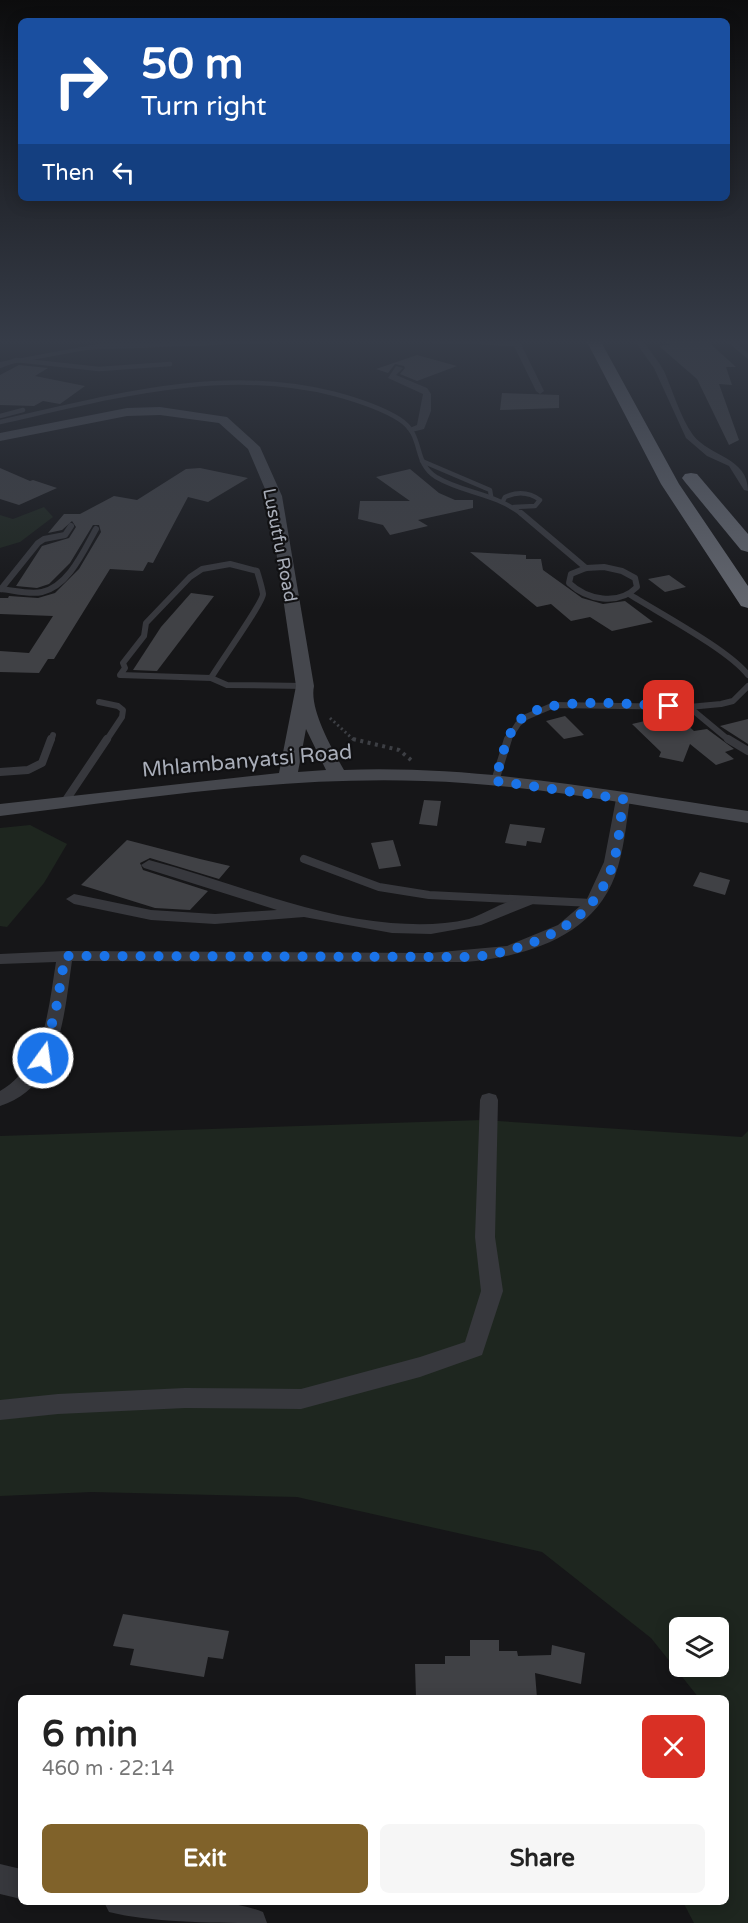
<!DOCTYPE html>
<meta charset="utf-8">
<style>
body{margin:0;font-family:"Varela Round",sans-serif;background:#f6f6f6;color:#222;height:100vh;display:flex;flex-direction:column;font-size:22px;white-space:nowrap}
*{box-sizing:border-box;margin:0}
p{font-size:20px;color:#767676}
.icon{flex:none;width:33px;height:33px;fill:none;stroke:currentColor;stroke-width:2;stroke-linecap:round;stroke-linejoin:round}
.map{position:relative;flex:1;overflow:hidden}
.sheet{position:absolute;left:18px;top:1695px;width:711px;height:210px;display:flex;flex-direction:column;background:#fff;border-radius:9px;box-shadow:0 3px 15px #0003}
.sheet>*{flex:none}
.top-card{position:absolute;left:18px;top:18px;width:712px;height:183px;border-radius:9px;box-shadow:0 3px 15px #0003;background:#1a4fa0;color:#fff;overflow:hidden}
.buttons{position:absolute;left:669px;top:1617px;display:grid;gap:12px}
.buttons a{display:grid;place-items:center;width:60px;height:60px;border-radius:9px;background:#fff;box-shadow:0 3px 15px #0003;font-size:30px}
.pin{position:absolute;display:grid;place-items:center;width:51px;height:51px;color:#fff;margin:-26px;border-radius:12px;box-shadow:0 3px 9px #0006}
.me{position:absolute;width:66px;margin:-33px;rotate:14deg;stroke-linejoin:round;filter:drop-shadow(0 0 4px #0008)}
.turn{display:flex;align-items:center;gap:21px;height:126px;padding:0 24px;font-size:27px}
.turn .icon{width:78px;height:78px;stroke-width:2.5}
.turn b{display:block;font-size:42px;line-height:51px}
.then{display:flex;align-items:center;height:57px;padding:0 24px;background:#0003;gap:12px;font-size:22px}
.round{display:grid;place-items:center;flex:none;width:63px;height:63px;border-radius:9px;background:#f6f6f6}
.overview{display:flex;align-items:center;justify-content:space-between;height:102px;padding:0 24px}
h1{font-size:36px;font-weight:800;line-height:45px}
.button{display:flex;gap:12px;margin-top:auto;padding:12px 24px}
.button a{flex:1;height:69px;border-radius:9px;background:#80622a;color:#fff;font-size:24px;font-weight:800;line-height:69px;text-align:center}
.button a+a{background:#f6f6f6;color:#222}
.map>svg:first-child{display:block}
.green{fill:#1e261f;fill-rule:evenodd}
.building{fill:#404145}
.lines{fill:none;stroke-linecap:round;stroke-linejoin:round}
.path-far1{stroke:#3d3f44;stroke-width:3;stroke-dasharray:2 3;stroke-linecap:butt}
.path{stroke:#3d3f44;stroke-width:4;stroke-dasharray:3 4.5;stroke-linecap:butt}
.lane-far2{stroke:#37383d;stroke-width:4.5}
.lane-far1{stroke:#37383d;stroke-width:6}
.lane{stroke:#37383d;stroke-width:8}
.street{fill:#37383d;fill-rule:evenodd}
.secondary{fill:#45474d;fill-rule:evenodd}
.highway{fill:#63666e;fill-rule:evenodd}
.route{stroke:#1a73e8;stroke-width:10;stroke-dasharray:0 18}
.labels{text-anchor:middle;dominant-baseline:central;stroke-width:4.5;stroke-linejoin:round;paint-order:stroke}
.far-street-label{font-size:18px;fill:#a8adb8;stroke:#111113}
.street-label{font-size:21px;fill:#a8adb8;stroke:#111113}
</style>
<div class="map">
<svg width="748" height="1923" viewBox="0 0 748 1923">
<rect width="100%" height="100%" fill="#161618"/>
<g class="green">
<path d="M44,507L53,517L20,542L0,548V515L13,519Z"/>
<path d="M30,825L67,844L44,883L7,927L0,926V828Z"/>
<path d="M482,1120L742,1137L748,1131V1923H694L683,1902H726V1698H699L651,1638L542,1552L297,1497L92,1492L0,1496V1136ZM680,1628H718V1666H680Z"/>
</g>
<g class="building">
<path d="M663,340H706L736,367H726L732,385L719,384L739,440L729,445L697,379L659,346L670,345Z"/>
<path d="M417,355L457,366L417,381L400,374L405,368L404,366L395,364L388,373L376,369Z"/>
<path d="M19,365L48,368L35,376L85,386L60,404L43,401L34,406L0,405V375Z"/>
<path d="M502,393L559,395V408L500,410Z"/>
<path d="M0,468L30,481L33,480L57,488L19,505L0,499Z"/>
<path d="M200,468L248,478L208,502L188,497L153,563L148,562L143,571L110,569L54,659H48L39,673L0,672V651L29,653L53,616L0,614V598H8L9,596L38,598L55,593L79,569L101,532L99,525H93L70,563L49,584L37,588L16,586L42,546L69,538L76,527L72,521L62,530L48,533L64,514H80L114,496L137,500L186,469Z"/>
<path d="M410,469L439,493L455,500H473V508L418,520L428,526L390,535L383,525L358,519L360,501H410L376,477Z"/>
<path d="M470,552L526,555V559H541L543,570L582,598L603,604L625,601L653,622L612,631L590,617L571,621L551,604L537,607Z"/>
<path d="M669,575L686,587L665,592L648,579Z"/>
<path d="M191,593L214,596L157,671L133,670L161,627Z"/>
<path d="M675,714L694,731L707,729L734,749L725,752L734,759L716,765L690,744L683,762L659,757L661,752L632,724Z"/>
<path d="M565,716L584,735L564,739L546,721Z"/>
<path d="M748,719V744L720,726Z"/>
<path d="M424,800L441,801L437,826L419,824Z"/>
<path d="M510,824L545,828L541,843L527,841L526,846L505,843Z"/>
<path d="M127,840L200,859L230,866L219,879L150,858L140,863L143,870L208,891L190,910L155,908L81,885Z"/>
<path d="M393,840L401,866L379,869L371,843Z"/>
<path d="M700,872L730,880L725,895L693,886Z"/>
<path d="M123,1614L229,1631L223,1659L208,1657L204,1677L130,1665L134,1649L113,1646Z"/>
<path d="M470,1640H499V1651H517L518,1656L551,1655L552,1645L585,1653L581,1684L535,1673L537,1698H416L415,1664H445V1656H470Z"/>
</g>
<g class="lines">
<path class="path-far1" d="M330,718L355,741"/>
<path class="path" d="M353,739L399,750L411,760"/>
<g class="lane-far2">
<path d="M0,366L16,360L99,369L170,364"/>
<path d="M0,416L23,410"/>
<path d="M0,422C111,397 222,365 335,394C357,400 380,407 399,419C425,435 412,462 436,477C465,494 493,492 523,515"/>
<path d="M422,461L490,490L491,496"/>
<path d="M503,501L505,497C518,491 529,492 540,500L535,506L514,507"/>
</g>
<g class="lane-far1">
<path d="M521,513L586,568"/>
<path d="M230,564L257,571C259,578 262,587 263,594C263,603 219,664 211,678L120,675L125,668L123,663L144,636L146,623L190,577L202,569Z"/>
<path d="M604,567L622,571L635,578L637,587C618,606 587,600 569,583L571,574L586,568Z"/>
<path d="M0,589C13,590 29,595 42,592C69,586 84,550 96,529"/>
<path d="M1,589L38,543L44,539L65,535L71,526"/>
<path d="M629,594C659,613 729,650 748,675"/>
<path d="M211,678L227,685L305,686"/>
<path d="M99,702L118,706L123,710L122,717L106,741"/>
<path d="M689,707L730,741"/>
<path d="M51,741L53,735"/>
<path d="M507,741L518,724L526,717L554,705L689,707L721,704L733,701L748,686"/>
</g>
<g class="lane">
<path d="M728,739L748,751"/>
<path d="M0,772L28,770L42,763L51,739"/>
<path d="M495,781L508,739"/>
<path d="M64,803L107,739"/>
<path d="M304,859L379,887L429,895L592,903"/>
</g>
<g class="street">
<path d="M253,340H344L86,350L0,366V362L97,344Z"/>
<path d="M355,340H519L544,391L540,394L536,391L514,346Z"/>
<path d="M634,340H642C649,350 658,360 664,371C673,391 680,417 693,435C710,457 748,457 748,491L744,490L729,466L707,456L686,438L654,368Z"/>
<path d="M725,340H734L748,353V359Z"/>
<path d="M396,366L403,368L396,375L427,388L431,394V411L424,429L412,432L407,429L417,425L423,394L388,378Z"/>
<path d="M623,795L630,799C626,825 624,851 615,876C592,938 524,957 465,962L72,961C64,1014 61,1087 0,1106V1091C46,1064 48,1010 56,962L0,964V954L65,951L430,953L507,946L558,925L586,901L604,862L616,799Z"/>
<path d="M149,860C230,881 307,916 391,923C417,925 444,925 469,919C486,914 516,893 533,898L535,901L533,904L481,925L431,934L392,933L304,917L215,924L151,920L74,904L66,899L74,894L151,910L215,914L277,910L144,868L141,865Z"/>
<path d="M489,1093L496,1095L498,1100L495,1237L503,1291L482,1355L420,1377L301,1409L185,1408L58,1414L0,1420V1400L58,1394L185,1388L301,1389L420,1357L465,1342L481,1291L475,1237L480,1100L482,1095Z"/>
<path d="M0,1864L21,1869V1899L0,1894Z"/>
<path d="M104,1902C152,1902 218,1894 263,1912L267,1923C219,1923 153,1923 109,1912Z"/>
</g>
<path class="secondary" d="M160,407L227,417L260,447L282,496L314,686C309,709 332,749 344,770C481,765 613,791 748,811V823C641,807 533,784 424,781C282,776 141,799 0,816V804L279,773L296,686L268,496L248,449L219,423L160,415L127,416L0,441V433L127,408ZM306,729L326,770L298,772Z"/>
<g class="highway">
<path d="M586,340H600L679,484L748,586V608L741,606L661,484Z"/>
<path d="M691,473L697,474L748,534V552L741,550L685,482L682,478L685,474Z"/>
</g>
</g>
<linearGradient id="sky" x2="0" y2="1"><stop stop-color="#0c0c0d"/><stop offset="0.56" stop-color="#363c48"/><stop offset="1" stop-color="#363c48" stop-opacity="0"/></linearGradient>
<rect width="748" height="610" fill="url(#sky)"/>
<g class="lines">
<path class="route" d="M43,1058L57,1004L65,956L476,957C529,949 589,927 610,872C619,850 620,822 623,799L495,781C501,762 505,736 519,721C543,694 634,705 669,706"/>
</g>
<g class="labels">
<g class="far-street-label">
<text transform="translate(280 545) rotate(79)">Lusutfu Road</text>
</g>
<g class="street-label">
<text transform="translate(247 761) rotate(-5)">Mhlambanyatsi Road</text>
</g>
</g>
</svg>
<div class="buttons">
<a><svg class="icon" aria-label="layers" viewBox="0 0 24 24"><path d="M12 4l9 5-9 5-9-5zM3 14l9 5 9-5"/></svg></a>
</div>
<div class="pin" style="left:669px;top:706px;background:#d93025"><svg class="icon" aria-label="arrive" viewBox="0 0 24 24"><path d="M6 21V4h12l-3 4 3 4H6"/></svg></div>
<svg class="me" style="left:43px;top:1058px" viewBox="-20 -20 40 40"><circle r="17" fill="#1a73e8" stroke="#fff" stroke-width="3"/><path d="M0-11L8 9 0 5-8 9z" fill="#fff"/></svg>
<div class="top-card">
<div class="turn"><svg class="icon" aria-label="right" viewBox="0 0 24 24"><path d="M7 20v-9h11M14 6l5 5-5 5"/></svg><div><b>50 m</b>Turn right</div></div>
<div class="then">Then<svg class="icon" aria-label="left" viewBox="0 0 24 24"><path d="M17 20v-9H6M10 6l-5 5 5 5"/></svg></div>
</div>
<section class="sheet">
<div class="overview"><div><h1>6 min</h1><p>460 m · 22:14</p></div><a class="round" style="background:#d93025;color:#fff"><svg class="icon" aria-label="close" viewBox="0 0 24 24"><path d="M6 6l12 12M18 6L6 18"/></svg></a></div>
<div class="button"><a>Exit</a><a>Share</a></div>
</section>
</div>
